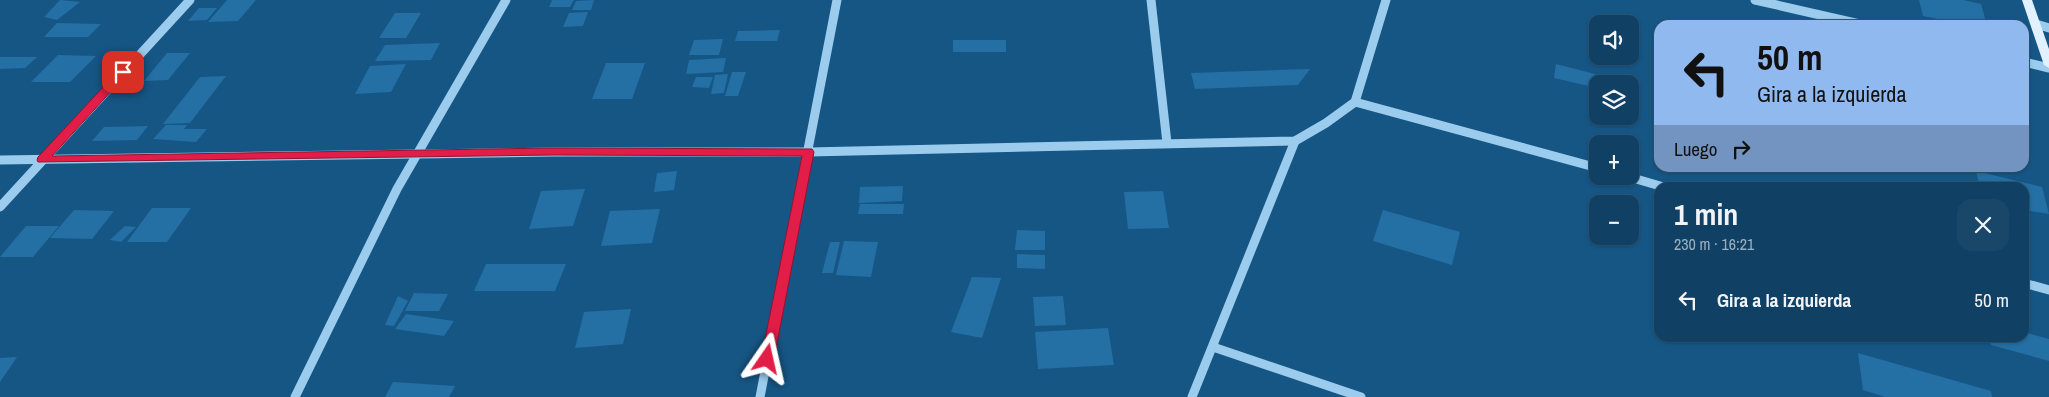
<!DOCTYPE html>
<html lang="es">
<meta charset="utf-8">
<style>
body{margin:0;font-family:"Archivo Narrow",sans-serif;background:#19476a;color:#f1f3f6;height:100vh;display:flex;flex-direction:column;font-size:19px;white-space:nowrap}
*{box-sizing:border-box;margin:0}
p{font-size:16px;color:#9cafbf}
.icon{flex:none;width:28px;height:28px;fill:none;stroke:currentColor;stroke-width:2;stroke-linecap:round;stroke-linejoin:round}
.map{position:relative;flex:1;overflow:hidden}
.panel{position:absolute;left:1654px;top:182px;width:375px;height:160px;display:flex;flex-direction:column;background:#104064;border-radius:15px;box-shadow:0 1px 4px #0004,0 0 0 1px #305978}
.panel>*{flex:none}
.hud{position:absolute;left:1654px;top:20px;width:375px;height:152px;border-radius:15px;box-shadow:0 1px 4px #0004,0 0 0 1px #305978;background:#90b9f0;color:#111;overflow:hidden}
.buttons{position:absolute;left:1589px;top:15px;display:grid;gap:10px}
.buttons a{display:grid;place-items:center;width:50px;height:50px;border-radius:10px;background:#104064;box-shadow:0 1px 4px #0004,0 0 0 1px #305978;font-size:25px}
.pin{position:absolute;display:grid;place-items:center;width:42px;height:42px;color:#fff;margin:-21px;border-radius:10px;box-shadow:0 2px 8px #0006}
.me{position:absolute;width:55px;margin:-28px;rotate:11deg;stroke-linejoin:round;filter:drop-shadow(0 0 4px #0008)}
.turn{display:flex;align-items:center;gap:18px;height:105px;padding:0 20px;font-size:22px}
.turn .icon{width:65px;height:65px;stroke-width:2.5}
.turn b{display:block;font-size:35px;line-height:42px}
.then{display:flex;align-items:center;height:48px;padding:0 20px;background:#0003;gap:10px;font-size:19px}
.round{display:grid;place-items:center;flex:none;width:52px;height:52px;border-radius:15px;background:#19476a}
.head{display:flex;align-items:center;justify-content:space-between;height:85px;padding:0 20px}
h1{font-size:30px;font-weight:700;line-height:38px}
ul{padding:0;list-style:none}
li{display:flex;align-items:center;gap:15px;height:65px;padding:0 20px}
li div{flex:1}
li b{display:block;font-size:19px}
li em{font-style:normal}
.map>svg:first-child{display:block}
.building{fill:#246fa4}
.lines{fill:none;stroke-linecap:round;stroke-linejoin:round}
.minor{stroke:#9bcced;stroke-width:9}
.major{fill:#e1f1ff;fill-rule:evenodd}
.route{fill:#e11d48;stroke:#92132f}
</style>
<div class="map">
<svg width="2049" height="397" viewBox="0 0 2049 397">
<rect width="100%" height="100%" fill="#165685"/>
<g class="building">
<path d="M60,0L80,2L57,20L44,17Z"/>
<path d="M227,0H256L238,21L208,22Z"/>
<path d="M552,0H574L570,7H549Z"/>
<path d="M594,0L591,10H572L576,1Z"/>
<path d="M1919,0H1963L1981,4L1987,25H1966L1923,16Z"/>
<path d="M199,8H217L207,20L188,21Z"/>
<path d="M588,12L583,26L563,27L569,13Z"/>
<path d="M395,13H421L406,38H379Z"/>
<path d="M57,23L101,24L88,37H44Z"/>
<path d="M780,30L777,41H735L738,31Z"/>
<path d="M723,39L719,55H689L694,40Z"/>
<rect x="953" y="40" width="53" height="12"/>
<path d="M440,43L431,60L375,61L385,45Z"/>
<path d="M167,53H190L168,80L144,81Z"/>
<path d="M58,55L96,56L70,82H31Z"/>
<path d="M0,57H37L25,68L0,69Z"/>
<path d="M726,58L723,72L686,74L689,60Z"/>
<path d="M606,63H645L632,99H592Z"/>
<path d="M406,64L391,92L355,94L370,66Z"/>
<path d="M1556,64L1595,74L1593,87L1554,78Z"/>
<path d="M1310,69L1298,85L1195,89L1191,73Z"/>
<path d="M732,72H746L738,96H725Z"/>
<path d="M728,74L724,93L711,94L715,75Z"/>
<path d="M226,76L190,123L163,124L200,77Z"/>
<path d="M696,77H713L709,88L692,87Z"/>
<path d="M166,125H187L184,129H207L196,142L153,139Z"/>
<path d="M148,126L137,140L92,141L104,127Z"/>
<path d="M677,171L674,190L654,192L657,173Z"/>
<path d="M1976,171L2042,187L2049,214L2024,210V188H1980Z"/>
<path d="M903,186L902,201L859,203L860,187Z"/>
<path d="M585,189L573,226L529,229L541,191Z"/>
<path d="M1163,191L1169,228L1128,229L1124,192Z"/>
<path d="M860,204H904L903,214H858Z"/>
<path d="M152,208H191L167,242H127Z"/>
<path d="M660,209L652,243L601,246L610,211Z"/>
<path d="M74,210L114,211L92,239L50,238Z"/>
<path d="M1383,210L1460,232L1452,265L1373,241Z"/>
<path d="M26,226H59L33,257H0Z"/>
<path d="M125,226L136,227L121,242L110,240Z"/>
<path d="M1017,230L1045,231V250H1015Z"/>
<path d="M844,241L878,242L871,277L836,275Z"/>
<path d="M830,242H840L833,273H822Z"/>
<path d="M1017,254L1045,255V269L1017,268Z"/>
<path d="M486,264H566L555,291H474Z"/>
<path d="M972,277L1001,278L982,338L951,332Z"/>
<path d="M414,293L448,294L439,311H405Z"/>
<path d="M398,296L408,301L394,326L385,325Z"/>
<path d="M1063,296L1066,325L1035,326L1033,297Z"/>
<path d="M631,309L623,344L575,348L584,312Z"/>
<path d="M406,314L454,321L444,336L395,329Z"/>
<path d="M1108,328L1114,365L1038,369L1035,332Z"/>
<path d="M2024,332L2049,339V361L1991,345L1989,338H2024Z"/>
<path d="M1858,353L1991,391L1992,397H1885L1863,390Z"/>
<path d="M17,357L0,382V358Z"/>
<path d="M393,382L455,386L449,397H385Z"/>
</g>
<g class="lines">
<g class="minor">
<path d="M1151,0L1167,143"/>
<path d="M1755,0L1864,25"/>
<path d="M2036,24L2049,28"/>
<path d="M2024,62L2049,68"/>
<path d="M1355,102L1598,168"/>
<path d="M0,160L554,152H809L1295,141L1326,123L1355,102L1386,0"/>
<path d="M1626,176L1667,188"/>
<path d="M0,207L190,0"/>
<path d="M2024,283L2049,290"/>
<path d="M1213,347L1361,397"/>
<path d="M295,397L397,189L506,0"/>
<path d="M760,397L837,0"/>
<path d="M1192,397L1295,141"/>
</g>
<path class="major" d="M2022,0H2032L2049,49V68L2044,65Z"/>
</g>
<path class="route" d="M123,69L126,70V75L52,156L554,148L812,149L814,152L774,359L772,363L767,365L763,363L761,359L802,156L554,155L38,162L37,160L38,157L119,70Z"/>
</svg>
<div class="buttons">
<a><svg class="icon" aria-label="sound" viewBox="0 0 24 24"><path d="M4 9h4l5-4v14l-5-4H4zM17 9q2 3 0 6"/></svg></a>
<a><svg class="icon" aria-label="layers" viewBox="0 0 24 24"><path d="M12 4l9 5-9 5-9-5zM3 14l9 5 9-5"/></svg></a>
<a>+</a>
<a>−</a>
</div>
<div class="pin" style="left:123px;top:72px;background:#d93025"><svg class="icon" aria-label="arrive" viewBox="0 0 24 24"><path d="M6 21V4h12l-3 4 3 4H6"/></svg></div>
<svg class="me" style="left:767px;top:359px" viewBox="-20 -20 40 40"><path d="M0-17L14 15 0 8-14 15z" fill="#e11d48" stroke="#fff" stroke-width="4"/></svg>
<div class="hud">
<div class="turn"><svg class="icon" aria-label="left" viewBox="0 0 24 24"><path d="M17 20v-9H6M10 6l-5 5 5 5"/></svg><div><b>50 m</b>Gira a la izquierda</div></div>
<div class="then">Luego<svg class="icon" aria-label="right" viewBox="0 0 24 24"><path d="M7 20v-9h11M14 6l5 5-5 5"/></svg></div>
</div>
<section class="panel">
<div class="head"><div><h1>1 min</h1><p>230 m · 16:21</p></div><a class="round"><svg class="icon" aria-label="close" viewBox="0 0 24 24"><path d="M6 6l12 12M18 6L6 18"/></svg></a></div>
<ul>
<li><svg class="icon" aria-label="left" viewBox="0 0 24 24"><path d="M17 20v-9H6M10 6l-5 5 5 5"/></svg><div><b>Gira a la izquierda</b></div><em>50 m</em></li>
</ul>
</section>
</div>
